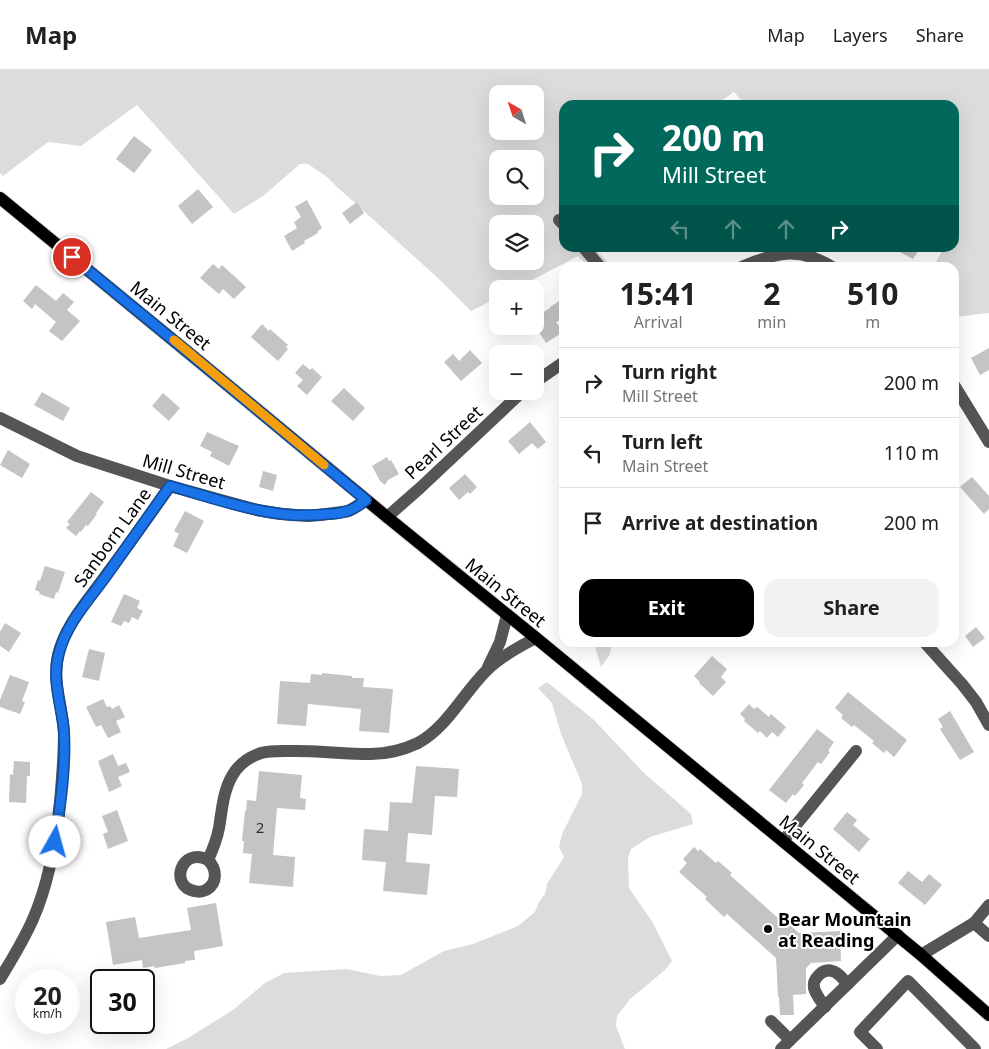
<!DOCTYPE html>
<meta charset="utf-8">
<style>
body{margin:0;font-family:"Noto Sans",sans-serif;background:#f2f2f2;color:#202124;height:100vh;display:flex;flex-direction:column;font-size:19px;white-space:nowrap}
*{box-sizing:border-box;margin:0}
p{font-size:16px;color:#757577}
.icon{flex:none;width:28px;height:28px;fill:none;stroke:currentColor;stroke-width:2;stroke-linecap:round;stroke-linejoin:round}
.map{position:relative;flex:1;overflow:hidden}
.side{position:absolute;left:559px;top:192px;width:400px;height:385px;display:flex;flex-direction:column;background:#fff;border-radius:15px;box-shadow:0 5px 20px #0002}
.side>*{flex:none}
.hud{position:absolute;left:559px;top:30px;width:400px;height:152px;border-radius:15px;box-shadow:0 5px 20px #0002;background:#00695c;color:#fff;overflow:hidden}
.needle{width:32px;rotate:321deg}
.fabs{position:absolute;left:489px;top:15px;display:grid;gap:10px}
.fabs a{display:grid;place-items:center;width:55px;height:55px;border-radius:10px;background:#fff;box-shadow:0 5px 20px #0002;font-size:25px}
.speed{position:absolute;left:15px;top:899px;display:flex;gap:10px;font-size:25px;font-weight:700;text-align:center}
.speed>*{display:grid;place-content:center;width:65px;height:65px;border-radius:50%;background:#fff;box-shadow:0 5px 20px #0002;line-height:1}
.speed small{font-size:12px;font-weight:400}
.speed .limit{border:2px solid #111;border-radius:8px;background:#fff;color:#111}
.pin{position:absolute;display:grid;place-items:center;width:42px;height:42px;color:#fff;margin:-21px;border:2px solid #fff;border-radius:50%;box-shadow:0 1px 5px #0007}
.me{position:absolute;width:55px;margin:-28px;rotate:7deg;stroke-linejoin:round;filter:drop-shadow(0 0 4px #0008)}
.turn{display:flex;align-items:center;gap:18px;height:105px;padding:0 20px;font-size:22px}
.turn .icon{width:65px;height:65px;stroke-width:2.5}
.turn b{display:block;font-size:35px;line-height:42px}
.lanes{display:flex;align-items:center;height:48px;padding:0 20px;background:#0003;justify-content:center;gap:25px;direction:ltr}
.lanes .off{opacity:.35}
.eta{display:flex;justify-content:space-evenly;align-items:center;height:85px;text-align:center}
.eta b{font-size:30px;font-weight:700;line-height:35px}
.button{display:flex;gap:10px;margin-top:auto;padding:10px 20px}
.button a{flex:1;height:58px;border-radius:15px;background:#000;color:#fff;font-size:20px;font-weight:700;line-height:58px;text-align:center}
.button a+a{background:#f2f2f2;color:#202124}
ul{padding:0;list-style:none}
li{display:flex;align-items:center;gap:15px;height:70px;padding:0 20px;border-top:1px solid #e0e0e0}
li div{flex:1}
li b{display:block;font-size:19px}
li em{font-style:normal}
header{display:flex;align-items:center;gap:30px;box-sizing:border-box;height:70px;padding:0 25px;background:#fff;border-bottom:1px solid #e0e0e0}
header strong{font-size:24px}
nav{display:flex;gap:28px;margin-inline-start:auto;font-size:18px}
.map>svg:first-child{display:block}
.green{fill:#dcdcdc;fill-rule:evenodd}
.building{fill:#c4c4c4}
.lines{fill:none;stroke-linecap:round;stroke-linejoin:round}
.major-casing{stroke:#dbdbdb;stroke-width:14}
.minor{stroke:#555;stroke-width:12}
.major{stroke:#000;stroke-width:12}
.route-casing{stroke:#114b97;stroke-width:12}
.route{stroke:#1a73e8;stroke-width:9}
.slow{stroke:#f59e0b;stroke-width:9}
.poi-dot{fill:#000;stroke:#fff;stroke-width:2}
.labels{text-anchor:middle;dominant-baseline:central;stroke-width:4;stroke-linejoin:round;paint-order:stroke}
.number-label{font-size:15px;fill:#313131}
.street-label{font-size:18px;fill:#000;stroke:#fff}
.poi-label{font-size:18px;font-weight:bold;fill:#000;stroke:#fff;text-anchor:start}
</style>
<header>
<strong>Map</strong>
<nav><a>Map</a><a>Layers</a><a>Share</a></nav>
</header>
<div class="map">
<svg width="989" height="979" viewBox="0 0 989 979">
<rect width="100%" height="100%" fill="#fff"/>
<g class="green">
<path d="M0,0H989V243L954,247V198L933,197L944,178H954V161L959,151L954,148V35H745L734,22L715,35H564V178H594L612,197H589L578,186L515,219H498L497,228L471,241L439,209L336,116L327,107L308,94H300L263,126L234,144L137,35L81,76L48,72L3,106L0,103ZM498,24H535V61H498ZM498,89H535V126H498ZM498,154H535V191H498Z"/>
<path d="M594,573H612L610,584L601,597Z"/>
<path d="M547,612L594,650L643,702L691,744L693,754L650,767L631,779L628,788L629,818L653,853L672,891L665,900L630,929L617,946L616,956L625,979H166L188,968L233,940L265,913L284,903L347,899L380,906L401,905L444,881L473,874L518,856L535,842L539,832L545,824L547,814L564,787L559,777L562,764L582,724V714L561,664L552,633L538,618Z"/>
</g>
<g class="building">
<path d="M134,66L152,80L134,103L116,89Z"/>
<path d="M198,119L213,137L192,154L178,136Z"/>
<path d="M307,130L322,158L317,162L318,163L304,171L305,173L292,181L284,166L297,158L294,152L301,147L295,137Z"/>
<path d="M357,132L364,143L350,154L342,143Z"/>
<path d="M892,178H920L913,189Z"/>
<path d="M213,194L219,199L222,195L246,217L234,229L223,219L219,224L200,208Z"/>
<path d="M36,215L56,231L63,223L74,232L67,240L80,251L62,271L49,261L56,252L35,234L32,239L23,231Z"/>
<path d="M564,228V248L556,252L563,262L546,273L535,256V250L544,245L542,243L550,238V237Z"/>
<path d="M262,254L269,261L270,259L288,275L286,277L288,279L278,291L251,267Z"/>
<path d="M989,278V300L980,305L971,288Z"/>
<path d="M470,280L482,293L461,311L444,292L453,284L459,291Z"/>
<path d="M303,294L310,300L312,298L322,307L307,325L297,316L303,310L295,303Z"/>
<path d="M344,318L365,338L353,351L331,331Z"/>
<path d="M42,322L70,338L63,351L34,335Z"/>
<path d="M163,323L180,338L169,351L152,336Z"/>
<path d="M530,352L546,372L538,379L532,373L519,384L508,371Z"/>
<path d="M207,362L239,376L229,396L210,386L212,382L200,376Z"/>
<path d="M8,380L30,394L22,408L0,395Z"/>
<path d="M387,387L389,391L391,390L399,404L388,410L385,415L380,411L372,396Z"/>
<path d="M263,401L277,405L273,421L259,417Z"/>
<path d="M465,404L477,417L470,424L468,422L459,430L449,418Z"/>
<path d="M972,407L989,426V439L984,444L960,417Z"/>
<path d="M91,422L104,432L96,443L97,444L88,456L86,455L81,462L80,461L76,466L66,458L70,454L67,452Z"/>
<path d="M185,441L204,451L187,483L173,476L179,464L174,461Z"/>
<path d="M45,496L65,502L58,523L56,522L54,529L39,524L40,522L35,520L38,510L40,511Z"/>
<path d="M124,524L140,531L137,538L143,541L138,550L132,547L129,553L124,551L121,556L111,552Z"/>
<path d="M5,553L21,563L9,582L0,576V562Z"/>
<path d="M976,557L985,568L973,577L965,566Z"/>
<path d="M89,579L105,583L99,611L82,607Z"/>
<path d="M712,586L727,599L721,607L726,612L713,626L699,613L700,612L694,606Z"/>
<path d="M322,603L352,606V608H364L363,617L393,619L389,663L359,661L361,639L308,634L306,656L277,654L280,611L310,613L311,604L322,605Z"/>
<path d="M10,605L29,612L22,631L25,632L20,644L0,637V630Z"/>
<path d="M848,622L907,670L894,687L886,680L884,683L872,673L874,671L854,655L852,657L841,648L843,645L835,638Z"/>
<path d="M103,629L107,637L110,636L112,639L119,635L125,647L116,651L121,662L108,668L101,655L96,657L86,637Z"/>
<path d="M749,634L754,639L757,637L769,647L771,644L786,657L778,667L772,662L767,668L760,661L758,663L744,651L745,649L740,644Z"/>
<path d="M950,641L974,682L960,690L940,659L943,657L938,649Z"/>
<path d="M817,659L834,672L828,681L830,682L821,694L818,692L802,713L804,715L795,726L793,724L786,733L769,720Z"/>
<path d="M113,684L118,696L126,693L130,702L118,707L122,716L109,722L98,691Z"/>
<path d="M14,691L30,692V706H27L26,733L9,732L10,704L13,705Z"/>
<path d="M416,696L459,699L457,727L435,726L432,765L408,763L406,792L430,794L427,825L383,821L386,792L362,790L364,759L388,761L390,732L412,733Z"/>
<path d="M259,701L302,705L300,728L306,729L305,740L277,738L273,785L295,787L293,817L249,813L252,784L243,783L244,771H242L245,741H246L247,730L256,731Z"/>
<path d="M117,740L128,771L108,779L103,764L108,762L102,746Z"/>
<path d="M847,742L857,750L853,755L870,769L859,782L833,759Z"/>
<path d="M694,777L698,781L700,779L716,793L718,791L732,803L730,805L787,856L789,854L799,863L840,861L841,891L811,893L806,898V924L793,925L794,945H780L779,927H778L776,888L727,844L724,847L705,829L707,827L679,802L687,793L683,789Z"/>
<path d="M908,801L922,812L929,804L942,815L925,835L898,813Z"/>
<path d="M216,833L223,876L194,881L195,890L185,891V893L155,898L154,896L143,898L142,890L113,895L106,852L135,847L139,868L191,860L187,838Z"/>
</g>
<g class="lines">
<g class="major-casing">
<path id="major" d="M0,128L201,293L387,447L536,568L920,884L989,945"/>
</g>
<g class="minor">
<path d="M559,150L564,155"/>
<path d="M584,178L601,198"/>
<path d="M739,198C776,183 797,175 834,198"/>
<path d="M535,312L564,292"/>
<path d="M954,315L989,372"/>
<path d="M0,348L77,386L170,416L257,440L281,444L309,446L320,445L349,441L366,430"/>
<path d="M387,447L420,418L523,321"/>
<path d="M926,574L962,614L976,632L989,655"/>
<path d="M488,597L500,572L507,545"/>
<path d="M783,771L856,681"/>
<path d="M208,790C181,776 169,816 194,821C198,822 202,822 206,820C218,813 217,799 208,790C213,779 217,769 219,758C222,740 223,722 232,706C238,695 249,687 261,683C272,680 283,681 295,681C320,681 345,684 371,684C387,684 403,680 418,673C447,657 463,624 486,601C500,587 518,577 536,568"/>
<path d="M974,853L989,835"/>
<path d="M921,885L974,853L989,866"/>
<path d="M0,909C12,889 24,870 33,849C49,813 56,771 60,732C62,709 64,687 64,664C63,637 52,612 58,585C65,555 89,529 106,505C128,476 149,446 170,416"/>
<path d="M825,937C821,931 816,925 814,918C812,909 823,898 832,901C839,902 843,910 848,914"/>
<path d="M771,951L790,970"/>
<path d="M781,979L898,865"/>
<path d="M877,979L860,962L908,911L975,979"/>
</g>
<use href="#major" class="major"/>
</g>
<g class="lines">
<g class="route-casing">
<path id="route" d="M55,772C60,736 66,699 64,662C62,636 51,610 59,583C66,555 87,532 104,509C126,478 148,447 170,416C221,430 274,451 327,444C335,444 343,443 350,440C356,438 361,434 366,430L201,293L72,187"/>
</g>
<use href="#route" class="route"/>
<path class="slow" d="M174,270L324,395"/>
</g>
<circle class="poi-dot" cx="768" cy="859" r="5"/>
<g class="labels">
<g class="number-label">
<text x="260" y="757">2</text>
</g>
<g class="street-label">
<text transform="translate(171 245) rotate(39)">Main Street</text>
<text transform="translate(443 372) rotate(-43)">Pearl Street</text>
<text transform="translate(184 401) rotate(16)">Mill Street</text>
<text transform="translate(112 467) rotate(-54)">Sanborn Lane</text>
<text transform="translate(506 522) rotate(39)">Main Street</text>
<text transform="translate(820 779) rotate(39)">Main Street</text>
</g>
<g class="poi-label">
<text x="778" y="849">Bear Mountain<tspan x="778" dy="21">at Reading</tspan></text>
</g>
</g>
</svg>
<div class="fabs">
<a><svg class="needle" viewBox="-14 -14 28 28"><path d="M0-13l5 13h-10z" fill="#e53935"/><path d="M0 13l5-13h-10z" fill="#757577"/></svg></a>
<a><svg class="icon" aria-label="search" viewBox="0 0 24 24"><circle cx="10" cy="10" r="6"/><path d="M15 15l6 6"/></svg></a>
<a><svg class="icon" aria-label="layers" viewBox="0 0 24 24"><path d="M12 4l9 5-9 5-9-5zM3 14l9 5 9-5"/></svg></a>
<a>+</a>
<a>−</a>
</div>
<div class="speed"><div>20<small>km/h</small></div><div class="limit">30</div></div>
<div class="pin" style="left:72px;top:187px;background:#d93025"><svg class="icon" aria-label="arrive" viewBox="0 0 24 24"><path d="M6 21V4h12l-3 4 3 4H6"/></svg></div>
<svg class="me" style="left:55px;top:772px" viewBox="-20 -20 40 40"><circle r="19" fill="#fff"/><path d="M0-13L10 11 0 6-10 11z" fill="#1a73e8"/></svg>
<div class="hud">
<div class="turn"><svg class="icon" aria-label="right" viewBox="0 0 24 24"><path d="M7 20v-9h11M14 6l5 5-5 5"/></svg><div><b>200 m</b>Mill Street</div></div>
<div class="lanes"><svg class="icon off" aria-label="left" viewBox="0 0 24 24"><path d="M17 20v-9H6M10 6l-5 5 5 5"/></svg><svg class="icon off" aria-label="ahead" viewBox="0 0 24 24"><path d="M12 20V5M6 11l6-6 6 6"/></svg><svg class="icon off" aria-label="ahead" viewBox="0 0 24 24"><path d="M12 20V5M6 11l6-6 6 6"/></svg><svg class="icon" aria-label="right" viewBox="0 0 24 24"><path d="M7 20v-9h11M14 6l5 5-5 5"/></svg></div>
</div>
<section class="side">
<div class="eta">
<div><b>15:41</b><p>Arrival</p></div>
<div><b>2</b><p>min</p></div>
<div><b>510</b><p>m</p></div>
</div>
<ul>
<li><svg class="icon" aria-label="right" viewBox="0 0 24 24"><path d="M7 20v-9h11M14 6l5 5-5 5"/></svg><div><b>Turn right</b><p>Mill Street</p></div><em>200 m</em></li>
<li><svg class="icon" aria-label="left" viewBox="0 0 24 24"><path d="M17 20v-9H6M10 6l-5 5 5 5"/></svg><div><b>Turn left</b><p>Main Street</p></div><em>110 m</em></li>
<li><svg class="icon" aria-label="arrive" viewBox="0 0 24 24"><path d="M6 21V4h12l-3 4 3 4H6"/></svg><div><b>Arrive at destination</b></div><em>200 m</em></li>
</ul>
<div class="button"><a>Exit</a><a>Share</a></div>
</section>
</div>
